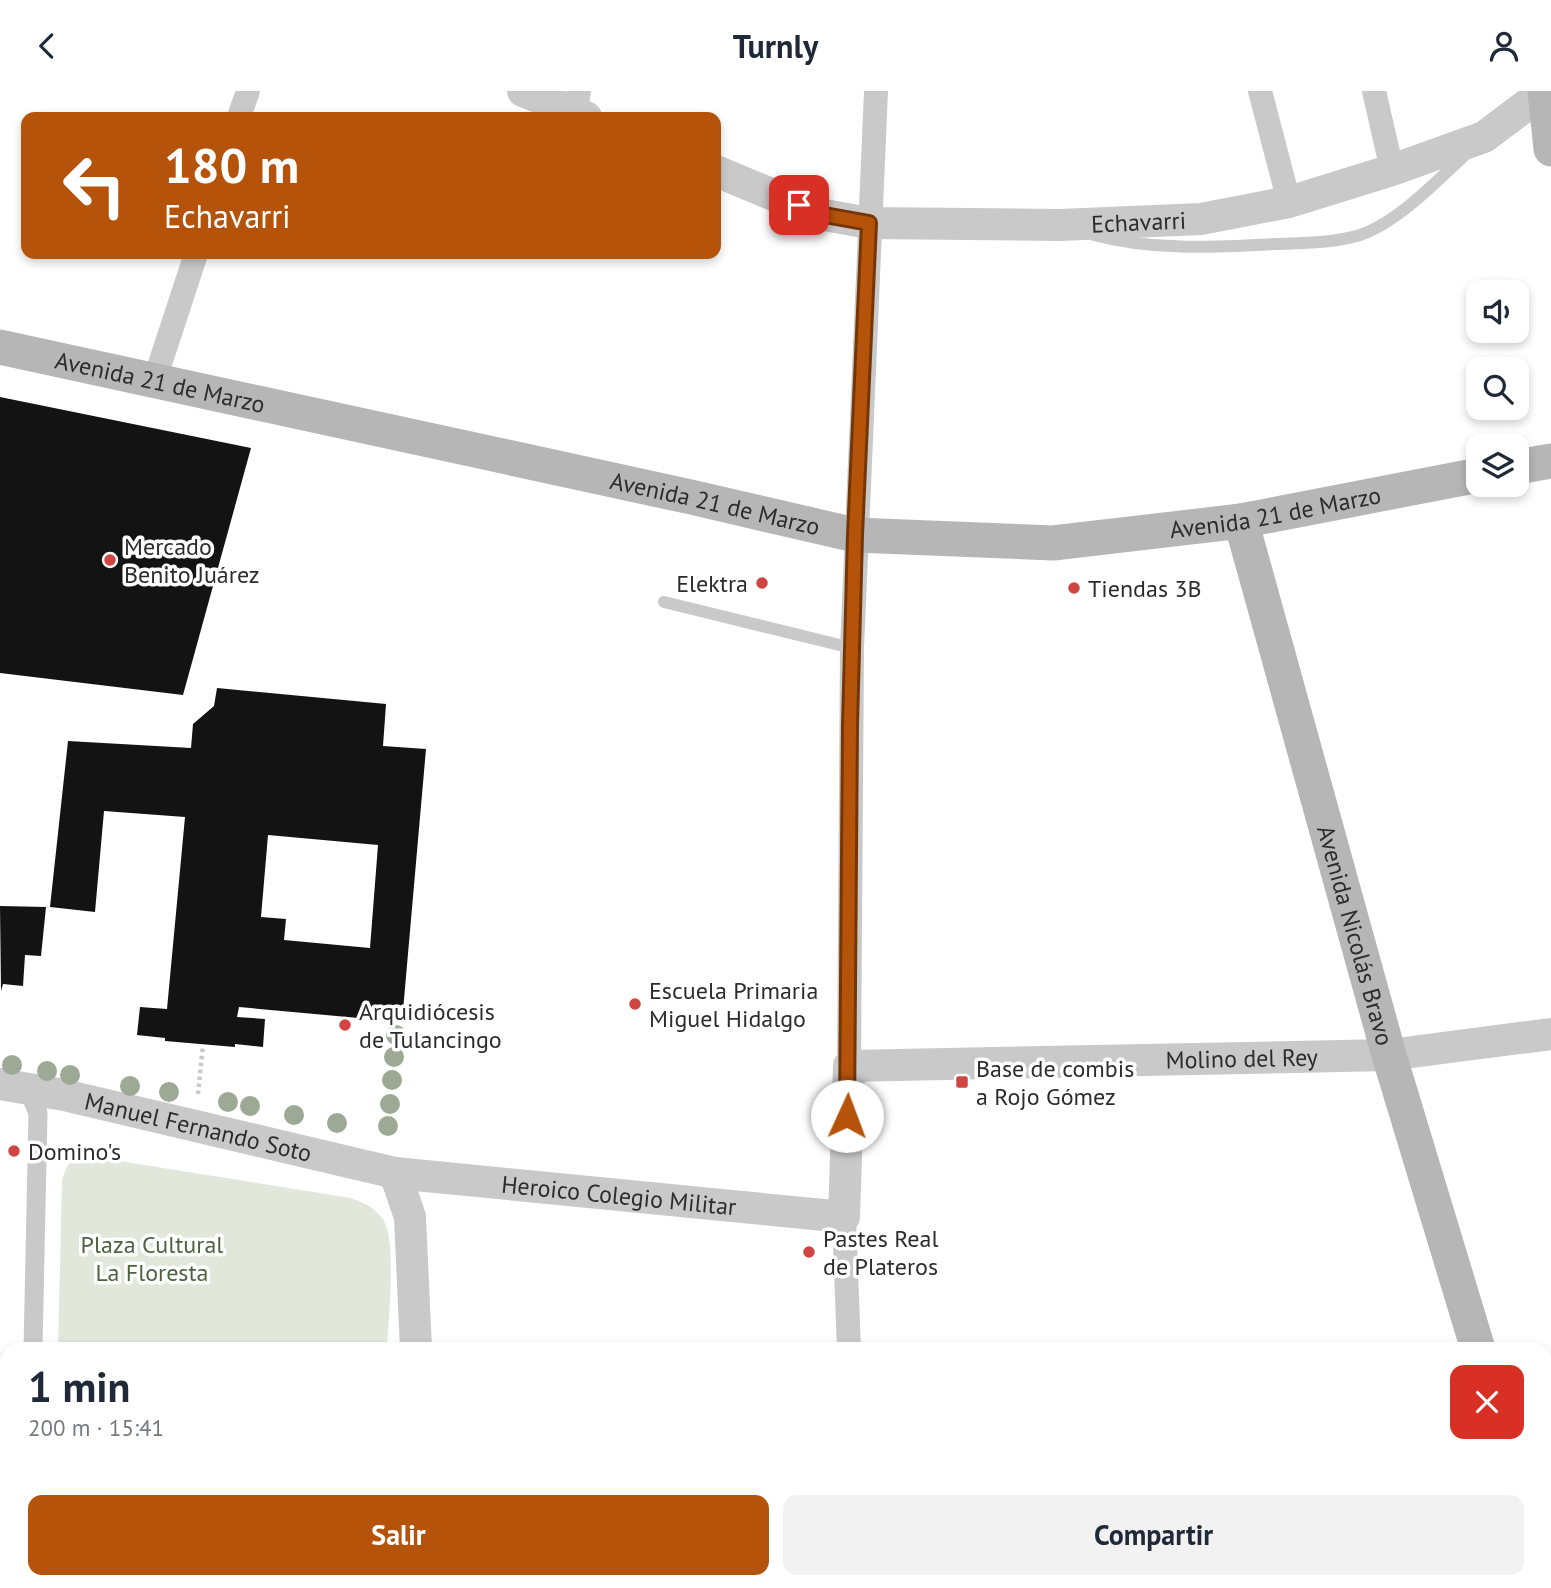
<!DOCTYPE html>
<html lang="es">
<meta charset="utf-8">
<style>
body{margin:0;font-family:"PT Sans",sans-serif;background:#f2f2f3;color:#1f2937;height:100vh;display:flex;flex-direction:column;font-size:26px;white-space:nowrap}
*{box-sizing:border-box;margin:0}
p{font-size:23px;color:#747a83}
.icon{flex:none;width:38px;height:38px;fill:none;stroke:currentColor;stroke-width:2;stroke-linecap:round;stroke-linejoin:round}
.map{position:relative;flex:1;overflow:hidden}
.details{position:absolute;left:0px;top:1251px;width:1552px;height:247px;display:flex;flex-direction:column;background:#fff;border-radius:21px 21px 0 0;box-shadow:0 4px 10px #0003}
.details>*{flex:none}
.guide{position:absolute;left:21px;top:21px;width:700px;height:147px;border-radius:14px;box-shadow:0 4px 10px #0003;background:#b45309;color:#fff;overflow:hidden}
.tools{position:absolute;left:1466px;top:189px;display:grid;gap:14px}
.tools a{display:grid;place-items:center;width:63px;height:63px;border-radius:14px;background:#fff;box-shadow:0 4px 10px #0003;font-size:35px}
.pin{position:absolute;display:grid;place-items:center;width:60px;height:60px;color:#fff;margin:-30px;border-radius:14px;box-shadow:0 4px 10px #0006}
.me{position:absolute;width:77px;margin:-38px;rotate:2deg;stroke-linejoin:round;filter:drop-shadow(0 0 5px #0008)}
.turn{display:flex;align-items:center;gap:24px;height:147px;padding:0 28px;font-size:32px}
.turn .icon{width:91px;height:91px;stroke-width:2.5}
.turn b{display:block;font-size:49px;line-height:60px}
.round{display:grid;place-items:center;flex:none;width:74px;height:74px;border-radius:14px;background:#f2f2f3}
.head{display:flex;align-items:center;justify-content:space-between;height:119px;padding:0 28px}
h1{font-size:42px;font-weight:800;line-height:52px}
.primary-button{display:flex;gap:14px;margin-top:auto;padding:14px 28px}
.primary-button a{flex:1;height:80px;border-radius:14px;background:#b45309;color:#fff;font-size:28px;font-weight:800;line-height:80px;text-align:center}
.primary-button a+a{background:#f2f2f3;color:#1f2937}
header{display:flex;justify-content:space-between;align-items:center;height:91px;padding:0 28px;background:#fff;font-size:32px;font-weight:800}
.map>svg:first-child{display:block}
.green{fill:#e1e8db}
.building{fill:#131313;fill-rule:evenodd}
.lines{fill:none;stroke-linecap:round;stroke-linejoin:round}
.path{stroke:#c9c9c9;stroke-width:4.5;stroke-dasharray:3.5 3.5;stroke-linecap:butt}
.service{stroke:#c9c9c9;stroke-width:12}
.pedestrian{stroke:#c9c9c9;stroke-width:19}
.minor{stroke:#c9c9c9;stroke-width:24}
.tertiary{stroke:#c9c9c9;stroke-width:32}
.secondary{stroke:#b6b6b6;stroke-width:35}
.tree{fill:#9da995}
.route-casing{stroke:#753606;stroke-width:18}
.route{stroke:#b45309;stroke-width:12}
.poi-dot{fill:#d04442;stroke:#fff;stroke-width:2.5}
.labels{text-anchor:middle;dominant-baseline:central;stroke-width:7;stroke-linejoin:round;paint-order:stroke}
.street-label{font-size:24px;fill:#2c2c2c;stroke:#fff}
.poi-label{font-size:24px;fill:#2c2c2c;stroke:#fff;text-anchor:start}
.park-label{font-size:24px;fill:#4d623f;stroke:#fff}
</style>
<header><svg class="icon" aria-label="back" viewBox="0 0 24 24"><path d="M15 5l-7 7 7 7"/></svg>Turnly<svg class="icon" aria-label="person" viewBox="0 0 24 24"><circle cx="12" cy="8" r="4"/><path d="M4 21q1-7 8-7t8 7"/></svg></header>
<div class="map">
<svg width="1551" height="1497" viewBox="0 0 1551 1497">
<rect width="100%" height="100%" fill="#fff"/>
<g class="green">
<path d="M82,1064L351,1107C364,1112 374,1116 382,1127C398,1148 388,1230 387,1258H58L62,1090C65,1076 69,1070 82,1064Z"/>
<rect x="53" y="1491" width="326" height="6"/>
</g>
<g class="building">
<path d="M0,306L251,357L183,604L0,582Z"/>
<path d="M217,597L386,613L383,655L426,658L402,931L239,916L237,926L265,928L263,956L235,953V956L165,950V947L137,944L140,916L167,918L185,726L104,720L95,821L50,816L68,650L191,657L193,633L214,615ZM268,744L378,754L370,857L284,849L286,828L261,826Z"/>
<path d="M0,815L46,816L41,865L25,864L23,895L3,893L1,900Z"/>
</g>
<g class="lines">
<path class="path" d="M198,1003L203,954"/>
<g class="service">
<path d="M1094,144C1153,160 1215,156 1275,153C1303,152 1334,152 1360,144C1398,131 1437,90 1466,63"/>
<path d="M664,511L852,557"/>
</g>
<g class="pedestrian">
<path d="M27,996L38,1022L33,1258"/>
<path d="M0,1368H7"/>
<path d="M29,1497V1491"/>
</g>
<g class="minor">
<path d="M1260,0L1289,111"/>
<path d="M1374,0L1392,79"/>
<path d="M575,22L579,0"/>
<path d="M239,26L248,0"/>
<path d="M154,291L196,163"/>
<path d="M849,975L852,557L876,0"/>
<path d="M844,1126L849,1258"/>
<path d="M846,1497V1491"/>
</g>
<g class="tertiary">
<path d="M523,0L586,26"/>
<path id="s1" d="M716,80L819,123L869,132L1060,134L1201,128L1289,111L1392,79L1484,46L1544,1"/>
<path id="s2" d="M0,993L64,1004L395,1082L844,1126L849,975L1389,964L1551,943"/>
<path d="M395,1082L410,1126L416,1258"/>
<path d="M1545,1352H1551"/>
<path d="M409,1497L410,1491"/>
</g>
<g class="secondary">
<path d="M1545,0L1551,58"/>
<path id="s3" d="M0,256L691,406L855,444L1053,452L1241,430L1479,384"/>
<path d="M1517,376L1551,370"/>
<path id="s4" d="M1241,430L1389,964L1478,1258"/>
<path d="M1545,1482L1550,1497"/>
</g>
</g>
<g class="tree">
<circle cx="396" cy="944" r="10"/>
<circle cx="394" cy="966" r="10"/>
<circle cx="12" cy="974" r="10"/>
<circle cx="47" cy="980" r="10"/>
<circle cx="70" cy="984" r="10"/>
<circle cx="392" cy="989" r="10"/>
<circle cx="130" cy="995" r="10"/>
<circle cx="169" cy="1001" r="10"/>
<circle cx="228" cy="1011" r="10"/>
<circle cx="390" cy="1013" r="10"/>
<circle cx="250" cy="1015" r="10"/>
<circle cx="294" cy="1024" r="10"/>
<circle cx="337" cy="1032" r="10"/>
<circle cx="388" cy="1035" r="10"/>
</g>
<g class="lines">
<g class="route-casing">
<path id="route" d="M799,114L819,123L869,132L855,444L850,634L847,1025"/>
</g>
<use href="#route" class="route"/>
</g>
<g class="poi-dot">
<circle cx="110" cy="469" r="7"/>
<circle cx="762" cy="492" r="7"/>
<circle cx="1074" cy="497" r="7"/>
<circle cx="635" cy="913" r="7"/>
<circle cx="345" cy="934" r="7"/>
<rect x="955" y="984" width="14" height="14" rx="3.5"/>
<circle cx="14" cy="1060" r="7"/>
<circle cx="809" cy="1161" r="7"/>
</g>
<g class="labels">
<g class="street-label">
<text stroke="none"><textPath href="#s1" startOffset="432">Echavarri</textPath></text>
<text stroke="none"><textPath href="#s3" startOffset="164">Avenida 21 de Marzo</textPath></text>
<text stroke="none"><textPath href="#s3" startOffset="732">Avenida 21 de Marzo</textPath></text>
<text stroke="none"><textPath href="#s3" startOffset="1298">Avenida 21 de Marzo</textPath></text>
<text stroke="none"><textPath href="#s4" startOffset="430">Avenida Nicolás Bravo</textPath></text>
<text stroke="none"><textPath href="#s2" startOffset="1400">Molino del Rey</textPath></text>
<text stroke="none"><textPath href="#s2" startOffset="203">Manuel Fernando Soto</textPath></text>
<text stroke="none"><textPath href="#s2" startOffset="630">Heroico Colegio Militar</textPath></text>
</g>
<g class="poi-label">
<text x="124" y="455">Mercado<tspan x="124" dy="28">Benito Juárez</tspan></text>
<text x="748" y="492" text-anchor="end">Elektra</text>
<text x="1088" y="497">Tiendas 3B</text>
<text x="649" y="899">Escuela Primaria<tspan x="649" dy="28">Miguel Hidalgo</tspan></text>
<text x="359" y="920">Arquidiócesis<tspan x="359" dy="28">de Tulancingo</tspan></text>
<text x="976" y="977">Base de combis<tspan x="976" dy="28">a Rojo Gómez</tspan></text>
<text x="28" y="1060">Domino's</text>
<text x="823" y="1147">Pastes Real<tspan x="823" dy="28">de Plateros</tspan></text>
</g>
<g class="park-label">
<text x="152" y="1153">Plaza Cultural<tspan x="152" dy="28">La Floresta</tspan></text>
</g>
</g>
</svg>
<div class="tools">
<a><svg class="icon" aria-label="sound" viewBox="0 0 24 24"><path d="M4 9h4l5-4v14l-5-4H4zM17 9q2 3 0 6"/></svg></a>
<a><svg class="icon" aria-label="search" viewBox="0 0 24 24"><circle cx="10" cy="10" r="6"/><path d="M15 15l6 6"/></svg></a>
<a><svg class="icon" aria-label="layers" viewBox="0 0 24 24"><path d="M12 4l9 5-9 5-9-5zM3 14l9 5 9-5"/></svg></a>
</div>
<div class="pin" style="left:799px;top:114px;background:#d93025"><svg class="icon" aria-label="arrive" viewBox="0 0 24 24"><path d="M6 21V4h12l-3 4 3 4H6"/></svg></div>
<svg class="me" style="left:847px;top:1025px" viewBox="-20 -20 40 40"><circle r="19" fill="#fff"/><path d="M0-13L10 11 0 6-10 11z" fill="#b45309"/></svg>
<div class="guide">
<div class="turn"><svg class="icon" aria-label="left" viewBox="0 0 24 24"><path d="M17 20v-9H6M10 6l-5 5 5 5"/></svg><div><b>180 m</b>Echavarri</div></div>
</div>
<section class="details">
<div class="head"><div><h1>1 min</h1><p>200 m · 15:41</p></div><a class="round" style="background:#d93025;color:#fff"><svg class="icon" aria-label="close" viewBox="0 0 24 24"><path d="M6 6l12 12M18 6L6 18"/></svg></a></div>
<div class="primary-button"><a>Salir</a><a>Compartir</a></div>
</section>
</div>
